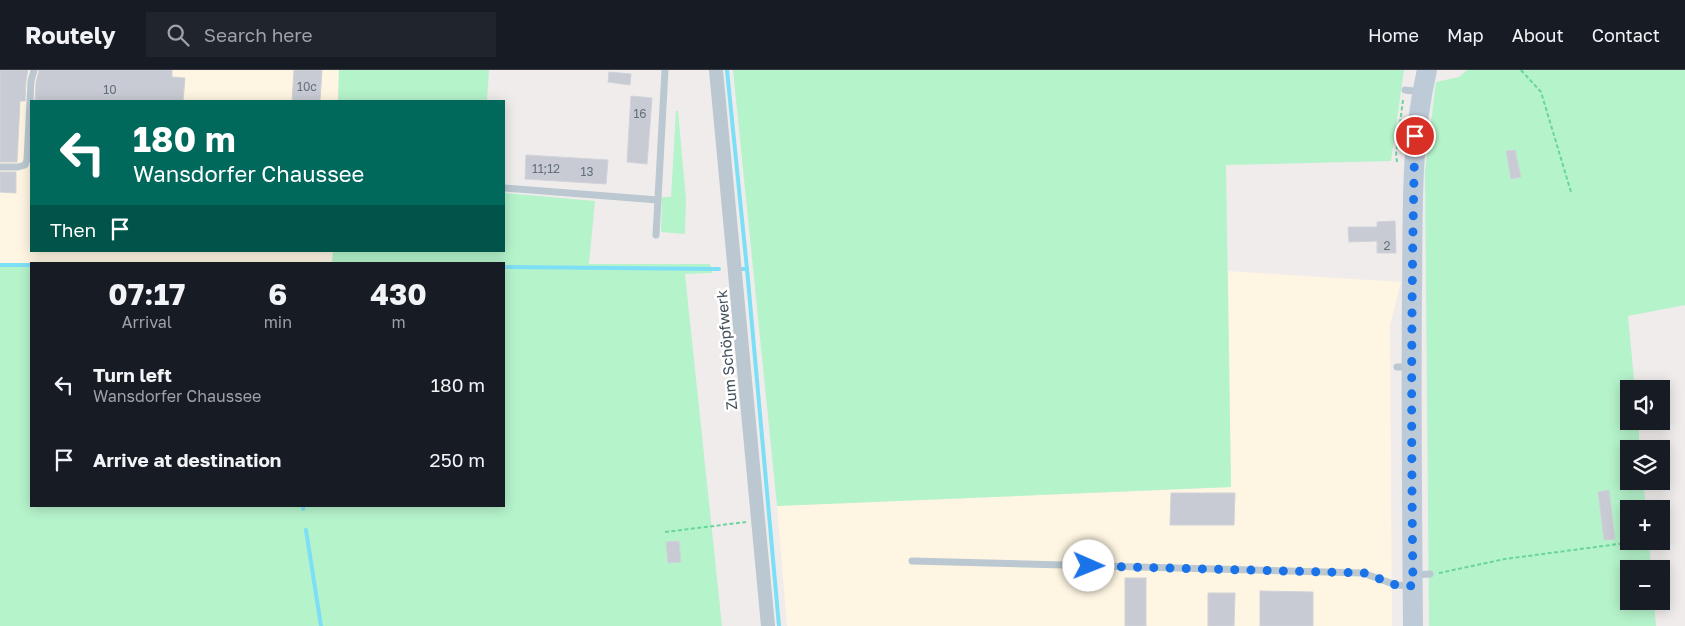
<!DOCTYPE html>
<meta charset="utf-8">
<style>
body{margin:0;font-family:"Golos Text",sans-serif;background:#20242c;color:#f1f3f6;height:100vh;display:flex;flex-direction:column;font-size:19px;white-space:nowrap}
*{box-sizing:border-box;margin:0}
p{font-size:16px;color:#9ea1a6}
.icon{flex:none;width:28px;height:28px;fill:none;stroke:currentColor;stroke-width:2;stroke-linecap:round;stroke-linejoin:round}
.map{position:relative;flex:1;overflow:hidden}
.details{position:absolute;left:30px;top:192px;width:475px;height:245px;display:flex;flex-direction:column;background:#171b24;border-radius:0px;box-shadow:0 2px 12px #0003}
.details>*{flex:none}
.banner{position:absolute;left:30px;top:30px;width:475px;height:152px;border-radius:0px;box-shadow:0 2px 12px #0003;background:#00695c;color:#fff;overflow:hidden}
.tools{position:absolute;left:1620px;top:310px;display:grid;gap:10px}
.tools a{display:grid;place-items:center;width:50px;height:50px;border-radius:0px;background:#171b24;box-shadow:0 2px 12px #0003;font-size:25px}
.pin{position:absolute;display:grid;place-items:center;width:42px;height:42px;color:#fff;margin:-21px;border:2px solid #fff;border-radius:50%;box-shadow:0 1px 5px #0007}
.me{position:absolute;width:55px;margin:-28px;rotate:91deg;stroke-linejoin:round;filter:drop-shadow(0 0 4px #0008)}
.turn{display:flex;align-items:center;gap:18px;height:105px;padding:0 20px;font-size:22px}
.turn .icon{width:65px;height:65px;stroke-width:2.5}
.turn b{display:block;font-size:35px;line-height:42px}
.then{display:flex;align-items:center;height:48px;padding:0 20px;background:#0003;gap:10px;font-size:19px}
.eta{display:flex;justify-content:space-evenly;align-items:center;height:85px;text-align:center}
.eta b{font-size:30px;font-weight:700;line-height:35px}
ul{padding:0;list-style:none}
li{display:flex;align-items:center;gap:15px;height:75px;padding:0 20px}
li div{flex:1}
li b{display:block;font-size:19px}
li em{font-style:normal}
header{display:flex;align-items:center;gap:30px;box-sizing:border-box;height:70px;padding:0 25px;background:#171b24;border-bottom:1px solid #363941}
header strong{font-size:24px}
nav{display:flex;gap:28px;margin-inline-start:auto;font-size:18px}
.search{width:350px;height:45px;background:#20242c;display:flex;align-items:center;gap:12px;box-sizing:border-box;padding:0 18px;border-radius:0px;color:#9ea1a6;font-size:19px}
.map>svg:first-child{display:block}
.commercial{fill:#fef5e2}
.green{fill:#b5f3cb}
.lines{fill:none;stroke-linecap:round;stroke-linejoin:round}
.stream{stroke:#7ddff5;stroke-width:4}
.building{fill:#c8cbd3;stroke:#d0d3d9}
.path{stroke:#6ad49d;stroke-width:2;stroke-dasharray:4 2.5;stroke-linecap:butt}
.lane{stroke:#bbc8d1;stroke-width:7}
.street{stroke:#bbc8d1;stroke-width:14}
.secondary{stroke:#bdcbd8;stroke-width:20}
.route{stroke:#1a73e8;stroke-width:9;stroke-dasharray:0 16.2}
.labels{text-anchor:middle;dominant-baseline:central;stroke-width:5;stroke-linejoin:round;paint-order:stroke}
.number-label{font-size:12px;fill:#64707a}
.street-label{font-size:15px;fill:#43515c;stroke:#fff}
</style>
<header>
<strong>Routely</strong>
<div class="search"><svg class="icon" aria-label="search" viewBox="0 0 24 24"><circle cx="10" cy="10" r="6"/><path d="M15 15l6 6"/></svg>Search here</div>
<nav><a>Home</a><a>Map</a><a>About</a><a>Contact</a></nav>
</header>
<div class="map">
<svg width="1685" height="556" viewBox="0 0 1685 556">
<rect width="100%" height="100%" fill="#f0ecec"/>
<g class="commercial">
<path d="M0,0H339L338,31H31V181H333L332,194H0Z"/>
<path d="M1228,201L1401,212L1390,255L1392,556H787L777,436L1231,417Z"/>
</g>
<g class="green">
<path d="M339,0H489L487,31H338Z"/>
<path d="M733,0H1404L1391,91L1226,95L1231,417L777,436Z"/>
<path d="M1467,0H1685V235L1628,246L1635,319H1629V351H1638L1640,379H1629V411H1643L1646,439H1629V471H1649L1651,499H1629V531H1654L1656,556H1429L1425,101L1436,12L1459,7Z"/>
<path d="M676,41H678L686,129L685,164L661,162L662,127H671Z"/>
<path d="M504,123L595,131L589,194H710L712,203L685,204L722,556H0V194H31V436H504V194H167H332L333,181H504Z"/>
</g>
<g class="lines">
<g class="stream">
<path d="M727,0L747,199"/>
<path d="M0,195H31"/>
<path d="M504,197L719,199"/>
<path d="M741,199H747L779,556"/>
<path d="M303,436V439"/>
<path d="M306,460L321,556"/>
</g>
</g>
<g class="building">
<path d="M0,0H28L26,11L25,31H20L17,92H0Z"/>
<path d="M39,0H172V7L185,8L183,31H35L36,12Z"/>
<path d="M294,0H322L320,31H292Z"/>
<path d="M609,2L631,4L630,15L608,12Z"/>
<path d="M631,26L652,28L647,94L627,92Z"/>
<path d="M1515,80L1521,107L1511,109L1506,81Z"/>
<path d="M526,85L608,90L606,114L525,109Z"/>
<path d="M0,102H16V123L0,122Z"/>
<path d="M1395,151L1396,183H1377V171L1349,172L1348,157H1377V152Z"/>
<path d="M1609,420L1615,469L1604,470L1598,422Z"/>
<path d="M1171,423H1235L1234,455H1170Z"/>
<path d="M679,471L681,492L668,493L666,472Z"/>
<rect x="1125" y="508" width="21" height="48"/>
<path d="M1260,521L1313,522V556H1260Z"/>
<path d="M1208,523H1235L1234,556H1208Z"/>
</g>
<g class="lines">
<g class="path">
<path d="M1521,0L1541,22L1571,122"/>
<path d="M1397,92L1396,84L1403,30"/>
<path d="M665,462L746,452"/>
<path d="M1439,503L1505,489L1626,473"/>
</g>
<g class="lane">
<path d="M1405,20L1422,22"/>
<path d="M0,97H18L25,95L27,90L31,11L34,0"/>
<path d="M504,118L658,130"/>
<path d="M656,165L665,0"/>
<path d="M1397,297H1411"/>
<path d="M912,491L1363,503L1396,515L1412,516"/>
<path d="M1415,505L1430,504"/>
</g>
<path class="street" d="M716,0L768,556"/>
<path class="secondary" d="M1413,556C1412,445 1411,334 1412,222C1413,148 1410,73 1427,0"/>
</g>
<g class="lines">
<path class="route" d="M1089,496L1364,503L1396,515L1413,516C1411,365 1411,216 1415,66"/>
</g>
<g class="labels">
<g class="number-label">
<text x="307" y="16">10c</text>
<text x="110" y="19">10</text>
<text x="640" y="43">16</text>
<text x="546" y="98">11;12</text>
<text x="587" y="101">13</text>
<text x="1387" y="175">2</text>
</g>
<g class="street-label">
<text transform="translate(726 280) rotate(-95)">Zum Schöpfwerk</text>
</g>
</g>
</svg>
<div class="tools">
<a><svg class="icon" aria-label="sound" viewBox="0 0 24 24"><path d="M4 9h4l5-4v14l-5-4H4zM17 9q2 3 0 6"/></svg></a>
<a><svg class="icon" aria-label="layers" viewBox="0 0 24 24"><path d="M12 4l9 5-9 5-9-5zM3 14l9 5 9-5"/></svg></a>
<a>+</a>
<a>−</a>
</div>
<div class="pin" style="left:1415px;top:66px;background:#d93025"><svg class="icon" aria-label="arrive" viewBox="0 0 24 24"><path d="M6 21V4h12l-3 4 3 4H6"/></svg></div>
<svg class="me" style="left:1089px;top:496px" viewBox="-20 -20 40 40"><circle r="19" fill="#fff"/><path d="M0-13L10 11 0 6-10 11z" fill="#1a73e8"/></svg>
<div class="banner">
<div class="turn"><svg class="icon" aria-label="left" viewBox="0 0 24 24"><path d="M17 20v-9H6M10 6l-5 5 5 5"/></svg><div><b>180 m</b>Wansdorfer Chaussee</div></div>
<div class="then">Then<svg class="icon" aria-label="arrive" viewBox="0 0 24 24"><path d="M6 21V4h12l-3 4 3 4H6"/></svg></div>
</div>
<section class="details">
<div class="eta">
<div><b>07:17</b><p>Arrival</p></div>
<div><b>6</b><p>min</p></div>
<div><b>430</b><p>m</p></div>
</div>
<ul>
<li><svg class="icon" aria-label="left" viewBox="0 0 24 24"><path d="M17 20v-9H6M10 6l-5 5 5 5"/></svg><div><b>Turn left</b><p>Wansdorfer Chaussee</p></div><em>180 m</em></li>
<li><svg class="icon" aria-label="arrive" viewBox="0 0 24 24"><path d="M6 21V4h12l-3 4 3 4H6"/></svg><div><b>Arrive at destination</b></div><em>250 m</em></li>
</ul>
</section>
</div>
